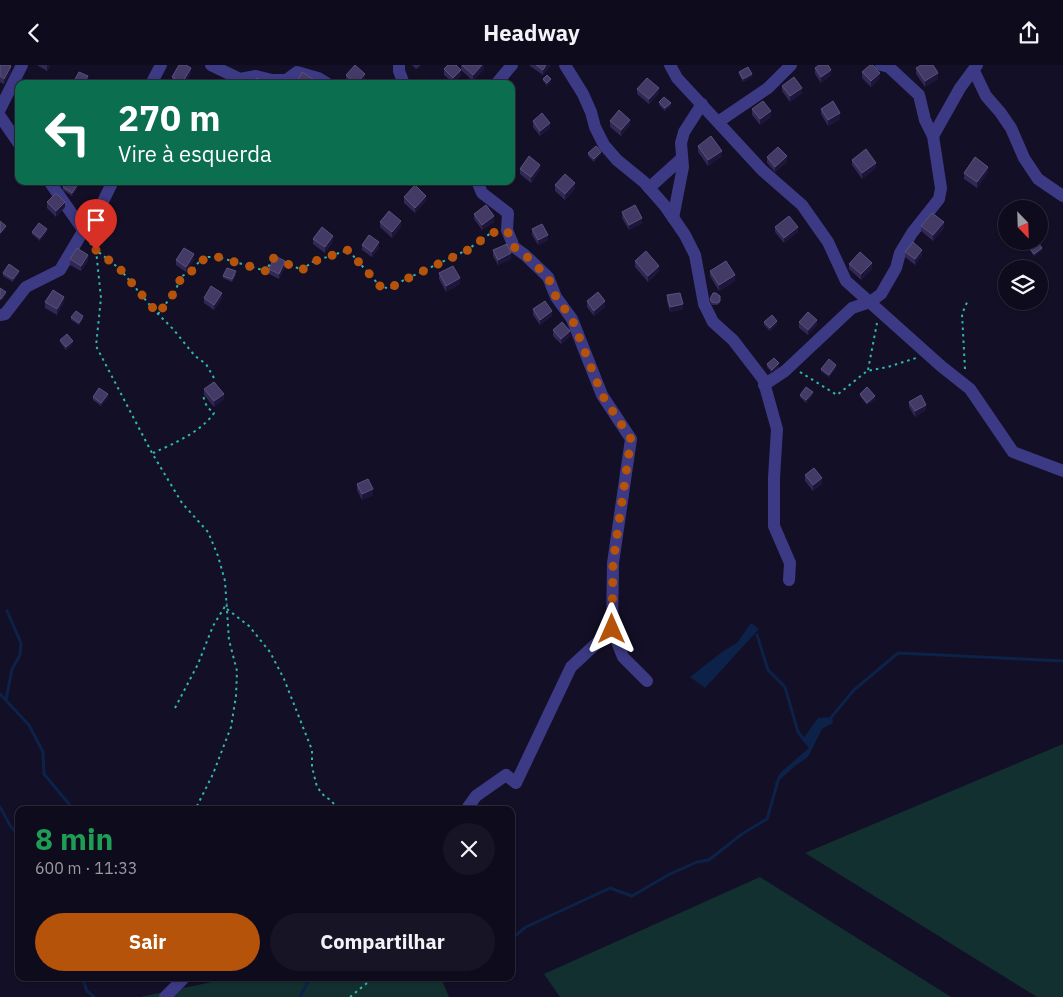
<!DOCTYPE html>
<html lang="pt">
<meta charset="utf-8">
<style>
body{margin:0;font-family:"IBM Plex Sans",sans-serif;background:#171425;color:#f1f3f6;height:100vh;display:flex;flex-direction:column;font-size:19px;white-space:nowrap}
*{box-sizing:border-box;margin:0}
p{font-size:16px;color:#9b9ba3}
.icon{flex:none;width:28px;height:28px;fill:none;stroke:currentColor;stroke-width:2;stroke-linecap:round;stroke-linejoin:round}
.map{position:relative;flex:1;overflow:hidden}
.drawer{position:absolute;left:15px;top:741px;width:500px;height:175px;display:flex;flex-direction:column;background:#0e0b1c;border-radius:10px;box-shadow:0 1px 4px #0004,0 0 0 1px #2e2b3b}
.drawer>*{flex:none}
.top-card{position:absolute;left:15px;top:15px;width:500px;height:105px;border-radius:10px;box-shadow:0 1px 4px #0004,0 0 0 1px #2e2b3b;background:#0b6e4f;color:#fff;overflow:hidden}
.needle{width:32px;rotate:157deg}
.controls{position:absolute;left:998px;top:135px;display:grid;gap:10px}
.controls a{display:grid;place-items:center;width:50px;height:50px;border-radius:50%;background:#0e0b1c;box-shadow:0 1px 4px #0004,0 0 0 1px #2e2b3b;font-size:25px}
.pin{position:absolute;display:grid;place-items:center;width:42px;height:42px;color:#fff;margin:-51px -21px;border-radius:50% 50% 50% 0;rotate:-45deg;box-shadow:0 0 5px #0007}
.pin .icon{rotate:45deg}
.me{position:absolute;width:55px;margin:-28px;rotate:0deg;stroke-linejoin:round;filter:drop-shadow(0 0 4px #0008)}
.turn{display:flex;align-items:center;gap:18px;height:105px;padding:0 20px;font-size:22px}
.turn .icon{width:65px;height:65px;stroke-width:2.5}
.turn b{display:block;font-size:35px;line-height:42px}
.round{display:grid;place-items:center;flex:none;width:52px;height:52px;border-radius:26px;background:#171425}
.headline{display:flex;align-items:center;justify-content:space-between;height:85px;padding:0 20px}
h1{font-size:30px;font-weight:800;line-height:38px;color:#1e9e55}
.cta{display:flex;gap:10px;margin-top:auto;padding:10px 20px}
.cta a{flex:1;height:58px;border-radius:30px;background:#b45309;color:#fff;font-size:20px;font-weight:800;line-height:58px;text-align:center}
.cta a+a{background:#171425;color:#f1f3f6}
header{display:flex;justify-content:space-between;align-items:center;height:65px;padding:0 20px;background:#0e0b1c;font-size:22px;font-weight:800}
.map>svg:first-child{display:block}
.green{fill:#12302f}
.water{fill:#0c2248}
.lines{fill:none;stroke-linecap:round;stroke-linejoin:round}
.stream{stroke:#0c2248;stroke-width:3}
.path{stroke:#2fb8b0;stroke-width:2;stroke-dasharray:2.5 4;stroke-linecap:butt}
.minor{stroke:#3d3a85;stroke-width:12}
.wall{fill:#312854}
.shaded-wall{fill:#1d163a}
.building{fill:#433a66;stroke:#5a527e}
.route{stroke:#b45309;stroke-width:9;stroke-dasharray:0 16.2}
</style>
<header><svg class="icon" aria-label="back" viewBox="0 0 24 24"><path d="M15 5l-7 7 7 7"/></svg>Headway<svg class="icon" aria-label="share" viewBox="0 0 24 24"><path d="M12 15V3M7 8l5-5 5 5M5 13v7h14v-7"/></svg></header>
<div class="map">
<svg width="1063" height="932" viewBox="0 0 1063 932">
<rect width="100%" height="100%" fill="#130f26"/>
<g class="green">
<path d="M1063,679V932H1037L805,788Z"/>
<path d="M760,812L951,932H560L544,909Z"/>
<path d="M236,912L441,913L449,932H140Z"/>
</g>
<g class="water">
<path d="M751,558L759,564L705,623L690,612L722,587L737,578Z"/>
<path d="M832,652L833,658L822,664L808,692L795,701L774,720L780,708L809,683L802,675L818,653Z"/>
</g>
<g class="lines">
<g class="stream">
<path d="M757,570L768,605L785,622L798,667L805,676"/>
<path d="M0,629L29,660L43,687L44,709L74,745"/>
<path d="M6,635L12,604L20,590L21,578L7,546"/>
<path d="M829,655L854,625L898,588L1063,596"/>
<path d="M0,742L11,762L19,771"/>
<path d="M511,874L526,862L610,823L632,831L668,810L697,797L709,795L742,769L767,754L778,716"/>
<path d="M82,912L87,926L94,932"/>
<path d="M300,932L310,912"/>
</g>
<g class="path">
<path d="M90,178L96,185L120,204L153,244L173,264L195,291L206,299L214,313V318"/>
<path d="M96,185L101,233L96,281L152,388L182,438L208,467L218,491L225,516L229,575L237,606L236,631L231,662L213,709L195,745"/>
<path d="M284,197L302,205L312,197L348,185L380,221L390,224L398,218L467,185L491,168L495,167"/>
<path d="M158,249L174,228L182,211L191,207L198,198L208,192H218L266,206L273,193L275,194"/>
<path d="M965,304L962,249L968,235"/>
<path d="M868,305L877,258"/>
<path d="M800,307L837,330L867,306L888,302L916,293"/>
<path d="M153,388C173,379 201,367 214,348L207,342L203,331L206,327"/>
<path d="M227,544L249,561L270,587L284,614L312,685V702L317,722L325,732L331,735L338,745"/>
<path d="M175,643L198,599L213,561L227,538"/>
<path d="M350,932L367,918L365,912"/>
</g>
<g class="minor">
<path d="M211,0L240,14L256,11L272,15H286L297,7L318,13L328,19"/>
<path d="M399,0V6L404,19"/>
<path d="M565,0L583,29L591,47L595,62L604,80L617,95L644,117L665,141L685,170L695,190L704,239L713,257L733,275L763,314L777,364L774,413V461L790,498L789,515"/>
<path d="M670,0L677,13L762,105L802,140L828,177L846,216L941,301L970,324L1013,387L1063,406"/>
<path d="M974,6L986,31L1000,47L1011,63L1024,93L1038,114L1063,131"/>
<path d="M151,19L161,0"/>
<path d="M496,19L512,0"/>
<path d="M0,44L22,0"/>
<path d="M0,51L19,79"/>
<path d="M718,57L768,23L791,0"/>
<path d="M933,71L960,23L977,0"/>
<path d="M49,116L84,166"/>
<path d="M649,123L681,94"/>
<path d="M673,153L683,102L681,78L684,67L702,39"/>
<path d="M0,250L5,249L26,222L60,205L82,168L95,153L113,116"/>
<path d="M764,320L785,306L852,243L870,237L881,229L896,203L900,188L912,168L939,134L941,123L933,71L925,55L919,30L889,2L881,0"/>
<path d="M612,564L623,592L647,616"/>
<path d="M466,745L476,731L506,710L516,718L571,602L612,564L613,498L631,374L602,330L572,254L556,232L548,212L525,190L514,182L507,165L508,148L482,128L477,116"/>
<path d="M165,932L185,912"/>
</g>
</g>
<g class="wall">
<path d="M0,0L11,7L4,19L0,17Z"/>
<path d="M37,0H50L47,6Z"/>
<path d="M412,0H421L416,4Z"/>
<path d="M461,0H484V4L473,16L461,5Z"/>
<path d="M530,0H551L543,10L530,1Z"/>
<path d="M815,3L831,10L821,18L815,9Z"/>
<path d="M916,3L938,14L925,22L916,9Z"/>
<path d="M444,4L461,10L453,18L444,10Z"/>
<path d="M739,7L752,12L743,17L739,9Z"/>
<path d="M862,7L880,13L871,22L862,13Z"/>
<path d="M191,8L185,19H171L172,18V12Z"/>
<path d="M346,10L365,15L361,19H349L346,15Z"/>
<path d="M543,14L551,17L547,21L543,16Z"/>
<path d="M782,21L802,28L790,37L782,26Z"/>
<path d="M637,24L659,28L649,39L637,29Z"/>
<path d="M659,37L671,41L665,46L659,40Z"/>
<path d="M752,44L771,52L760,60L752,50Z"/>
<path d="M821,44L840,54L828,61L821,49Z"/>
<path d="M533,56L550,63L540,71L533,62Z"/>
<path d="M610,56L630,60L621,71L610,62Z"/>
<path d="M698,81L722,91L708,101L698,87Z"/>
<path d="M588,88L601,89L594,97L588,91Z"/>
<path d="M767,92L787,97L775,107L767,98Z"/>
<path d="M852,95L876,103L862,114L852,100Z"/>
<path d="M520,104L540,105L531,118L520,109Z"/>
<path d="M988,107L977,123L964,114V108Z"/>
<path d="M432,116H442L437,121Z"/>
<path d="M555,120L575,124L565,135L555,126Z"/>
<path d="M63,122H78L72,131L63,125Z"/>
<path d="M404,132L426,136L415,148L404,138Z"/>
<path d="M47,137L65,142L56,152L47,143Z"/>
<path d="M622,147L642,158L629,165L622,153Z"/>
<path d="M474,149L494,157L482,165L474,154Z"/>
<path d="M380,157L401,162L392,173L380,162Z"/>
<path d="M921,161L944,163L933,176L921,166Z"/>
<path d="M775,162L798,167L784,178L775,167Z"/>
<path d="M532,164L548,175L538,180L532,170Z"/>
<path d="M32,167H47L40,176L32,169Z"/>
<path d="M313,174L333,176L325,188L313,179Z"/>
<path d="M362,180L379,183L372,192L362,185Z"/>
<path d="M1029,182L1042,185L1034,191L1029,184Z"/>
<path d="M493,185L511,194L498,200L493,191Z"/>
<path d="M905,187L922,190L915,200L905,192Z"/>
<path d="M70,194L88,196L81,206L70,200Z"/>
<path d="M176,195H194L186,207L176,200Z"/>
<path d="M635,196L659,206L648,217L635,202Z"/>
<path d="M849,199L872,204L861,215L849,204Z"/>
<path d="M285,202L279,214L269,209V204Z"/>
<path d="M710,206L735,216L719,226L710,211Z"/>
<path d="M3,208H19L13,217L3,211Z"/>
<path d="M439,208L460,219L446,227L439,214Z"/>
<path d="M236,209L232,217L223,213V211Z"/>
<path d="M667,230L683,244L670,247L667,236Z"/>
<path d="M720,231V238L717,240H712L710,237V234Z"/>
<path d="M204,233H222L214,245L204,238Z"/>
<path d="M587,236L605,242L594,251L587,242Z"/>
<path d="M45,237H64L57,250L45,243Z"/>
<path d="M533,244L552,251L540,260L533,250Z"/>
<path d="M71,252L83,254L79,260L71,255Z"/>
<path d="M764,257L777,259L770,266L764,260Z"/>
<path d="M799,257L817,260L808,270L799,263Z"/>
<path d="M553,265L570,271L561,279L553,271Z"/>
<path d="M60,275L73,279L66,285L60,277Z"/>
<path d="M767,299L779,301L772,308L767,302Z"/>
<path d="M836,303L829,312L821,306V304Z"/>
<path d="M204,324L224,334L214,342L204,330Z"/>
<path d="M860,329L875,334L867,340L860,331Z"/>
<path d="M800,330H813L806,338L800,332Z"/>
<path d="M93,332H108L101,341L93,335Z"/>
<path d="M909,337L926,345L915,352L909,342Z"/>
<path d="M805,410L822,419L813,426L805,416Z"/>
<path d="M357,419L373,430L362,435L357,425Z"/>
</g>
<g class="shaded-wall">
<path d="M47,0H50L47,6Z"/>
<path d="M482,0H484V4L473,16V10Z"/>
<path d="M546,0H551L543,10V5Z"/>
<path d="M11,1V7L4,19V14Z"/>
<path d="M191,3V8L185,19H182Z"/>
<path d="M461,5V10L453,18V13Z"/>
<path d="M831,5V10L821,18V12Z"/>
<path d="M880,8V13L871,22V16Z"/>
<path d="M938,8V14L925,22V16Z"/>
<path d="M365,9V15L361,19H356Z"/>
<path d="M752,9V12L743,17V14Z"/>
<path d="M551,14V17L547,21V18Z"/>
<path d="M659,23V28L649,39V34Z"/>
<path d="M802,23V28L790,37V31Z"/>
<path d="M671,38V41L665,46V43Z"/>
<path d="M771,46V52L760,60V54Z"/>
<path d="M840,48V54L828,61V55Z"/>
<path d="M630,55V60L621,71V65Z"/>
<path d="M550,58V63L540,71V66Z"/>
<path d="M722,86V91L708,101V95Z"/>
<path d="M601,87V89L594,97V94Z"/>
<path d="M787,91V97L775,107V102Z"/>
<path d="M876,98V103L862,114V108Z"/>
<path d="M540,100V105L531,118V112Z"/>
<path d="M988,102V107L977,123V117Z"/>
<path d="M437,116H442L437,121Z"/>
<path d="M575,118V124L565,135V129Z"/>
<path d="M78,119V122L72,131V128Z"/>
<path d="M426,131V136L415,148V143Z"/>
<path d="M65,137V142L56,152V146Z"/>
<path d="M494,151V157L482,165V160Z"/>
<path d="M642,153V158L629,165V160Z"/>
<path d="M401,156V162L392,173V167Z"/>
<path d="M944,157V163L933,176V170Z"/>
<path d="M6,161V163L0,171V168Z"/>
<path d="M798,162V167L784,178V173Z"/>
<path d="M47,164V167L40,176V173Z"/>
<path d="M548,170V175L538,180V175Z"/>
<path d="M333,171V176L325,188V182Z"/>
<path d="M379,177V183L372,192V187Z"/>
<path d="M1042,183V185L1034,191V189Z"/>
<path d="M922,185V190L915,200V194Z"/>
<path d="M511,188V194L498,200V195Z"/>
<path d="M194,189V195L186,207V202Z"/>
<path d="M88,190V196L81,206V201Z"/>
<path d="M285,196V202L279,214V209Z"/>
<path d="M872,198V204L861,215V209Z"/>
<path d="M659,201V206L648,217V211Z"/>
<path d="M19,206V208L13,217V214Z"/>
<path d="M735,210V216L719,226V220Z"/>
<path d="M460,213V219L446,227V221Z"/>
<path d="M6,227V230L1,237V234Z"/>
<path d="M222,228V233L214,245V240Z"/>
<path d="M64,232V237L57,250V244Z"/>
<path d="M605,236V242L594,251V246Z"/>
<path d="M683,239V244L670,247V242Z"/>
<path d="M552,246V251L540,260V255Z"/>
<path d="M83,251V254L79,260V258Z"/>
<path d="M817,255V260L808,270V265Z"/>
<path d="M777,256V259L770,266V263Z"/>
<path d="M570,266V271L561,279V274Z"/>
<path d="M73,276V279L66,285V282Z"/>
<path d="M779,298V301L772,308V305Z"/>
<path d="M836,300V303L829,312V310Z"/>
<path d="M813,327V330L806,338V335Z"/>
<path d="M108,329V332L101,341V338Z"/>
<path d="M224,329V334L214,342V336Z"/>
<path d="M875,331V334L867,340V338Z"/>
<path d="M926,340V345L915,352V346Z"/>
<path d="M822,413V419L813,426V420Z"/>
<path d="M373,424V430L362,435V429Z"/>
</g>
<g class="building">
<path d="M0,0H9L11,1L4,14L0,11Z"/>
<path d="M179,0H186L191,3L182,18L172,12Z"/>
<path d="M355,0L365,9L356,19L346,10Z"/>
<path d="M448,0H456L461,5L453,13L444,4Z"/>
<path d="M462,0H482L473,10Z"/>
<path d="M536,0H546L543,5Z"/>
<path d="M819,0H828L831,5L821,12L815,3Z"/>
<path d="M870,0H873L880,8L871,16L862,7Z"/>
<path d="M921,0H933L938,8L925,16L916,3Z"/>
<path d="M748,2L752,9L743,14L739,7Z"/>
<path d="M79,7L88,11L84,19H80L74,16Z"/>
<path d="M302,7L316,16L314,19H296Z"/>
<path d="M547,10L551,14L547,18L543,14Z"/>
<path d="M794,12L802,23L790,31L782,21Z"/>
<path d="M257,13L267,19H254Z"/>
<path d="M647,13L659,23L649,34L637,24Z"/>
<path d="M25,15L31,19H23Z"/>
<path d="M664,32L671,38L665,43L659,37Z"/>
<path d="M763,36L771,46L760,54L752,44Z"/>
<path d="M833,36L840,48L828,55L821,44Z"/>
<path d="M619,45L630,55L621,65L610,56Z"/>
<path d="M542,48L550,58L540,66L533,56Z"/>
<path d="M711,71L722,86L708,95L698,81Z"/>
<path d="M596,81L601,87L594,94L588,88Z"/>
<path d="M778,82L787,91L775,102L767,92Z"/>
<path d="M866,84L876,98L862,108L852,95Z"/>
<path d="M529,91L540,100L531,112L520,104Z"/>
<path d="M975,92L988,102L977,117L964,108Z"/>
<path d="M565,109L575,118L565,129L555,120Z"/>
<path d="M67,116H74L78,119L72,128L63,122Z"/>
<path d="M415,120L426,131L415,143L404,132Z"/>
<path d="M56,128L65,137L56,146L47,137Z"/>
<path d="M486,140L494,151L482,160L474,149Z"/>
<path d="M635,140L642,153L629,160L622,147Z"/>
<path d="M389,146L401,156L392,167L380,157Z"/>
<path d="M932,148L944,157L933,170L921,161Z"/>
<path d="M789,151L798,162L784,173L775,162Z"/>
<path d="M0,156L6,161L0,168Z"/>
<path d="M39,158L47,164L40,173L32,167Z"/>
<path d="M542,159L548,170L538,175L532,164Z"/>
<path d="M322,162L333,171L325,182L313,174Z"/>
<path d="M369,170L379,177L372,187L362,180Z"/>
<path d="M1036,176H1037L1042,183L1034,189L1029,182Z"/>
<path d="M913,177L922,185L915,194L905,187Z"/>
<path d="M507,179L511,188L498,195L493,185Z"/>
<path d="M77,183L88,190L81,201L70,194Z"/>
<path d="M184,183L194,189L186,202L176,195Z"/>
<path d="M646,186L659,201L648,211L635,196Z"/>
<path d="M860,187L872,198L861,209L849,199Z"/>
<path d="M275,191L285,196L279,209L269,204Z"/>
<path d="M726,196L735,210L719,220L710,206Z"/>
<path d="M9,199L19,206L13,214L3,208Z"/>
<path d="M453,201L460,213L446,221L439,208Z"/>
<path d="M227,203L236,206L232,214L223,211Z"/>
<path d="M211,221L222,228L214,240L204,233Z"/>
<path d="M0,223L6,227L1,234H0Z"/>
<path d="M53,225L64,232L57,244L45,237Z"/>
<path d="M598,227L605,236L594,246L587,236Z"/>
<path d="M680,228L683,239L670,242L667,230Z"/>
<path d="M713,228H716L720,231V236L717,238L712,237L710,234Z"/>
<path d="M545,236L552,246L540,255L533,244Z"/>
<path d="M76,246L83,251L79,258L71,252Z"/>
<path d="M808,247L817,255L808,265L799,257Z"/>
<path d="M772,250L777,256L770,263L764,257Z"/>
<path d="M562,257L570,266L561,274L553,265Z"/>
<path d="M67,269L73,276L66,282L60,275Z"/>
<path d="M774,293L779,298L772,305L767,299Z"/>
<path d="M829,294L836,300L829,310L821,304Z"/>
<path d="M214,317L224,329L214,336L204,324Z"/>
<path d="M806,322L813,327L806,335L800,330Z"/>
<path d="M867,322L875,331L867,338L860,329Z"/>
<path d="M99,323L108,329L101,338L93,332Z"/>
<path d="M921,330L926,340L915,346L909,337Z"/>
<path d="M814,403L822,413L813,420L805,410Z"/>
<path d="M368,414L373,424L362,429L357,419Z"/>
</g>
<g class="lines">
<path class="route" d="M96,185L120,204L158,249L174,228L182,211L191,207L198,198L208,192H218L266,206L273,193L302,205L312,197L348,185L380,221L390,224L398,218L468,185L491,168L507,165L514,182L525,190L548,212L556,232L572,254L602,330L631,374L613,498L612,564"/>
</g>
</svg>
<div class="controls">
<a><svg class="needle" viewBox="-14 -14 28 28"><path d="M0-13l5 13h-10z" fill="#e53935"/><path d="M0 13l5-13h-10z" fill="#9b9ba3"/></svg></a>
<a><svg class="icon" aria-label="layers" viewBox="0 0 24 24"><path d="M12 4l9 5-9 5-9-5zM3 14l9 5 9-5"/></svg></a>
</div>
<div class="pin" style="left:96px;top:185px;background:#d93025"><svg class="icon" aria-label="arrive" viewBox="0 0 24 24"><path d="M6 21V4h12l-3 4 3 4H6"/></svg></div>
<svg class="me" style="left:612px;top:564px" viewBox="-20 -20 40 40"><path d="M0-17L14 15 0 8-14 15z" fill="#b45309" stroke="#fff" stroke-width="4"/></svg>
<div class="top-card">
<div class="turn"><svg class="icon" aria-label="left" viewBox="0 0 24 24"><path d="M17 20v-9H6M10 6l-5 5 5 5"/></svg><div><b>270 m</b>Vire à esquerda</div></div>
</div>
<section class="drawer">
<div class="headline"><div><h1>8 min</h1><p>600 m · 11:33</p></div><a class="round"><svg class="icon" aria-label="close" viewBox="0 0 24 24"><path d="M6 6l12 12M18 6L6 18"/></svg></a></div>
<div class="cta"><a>Sair</a><a>Compartilhar</a></div>
</section>
</div>
